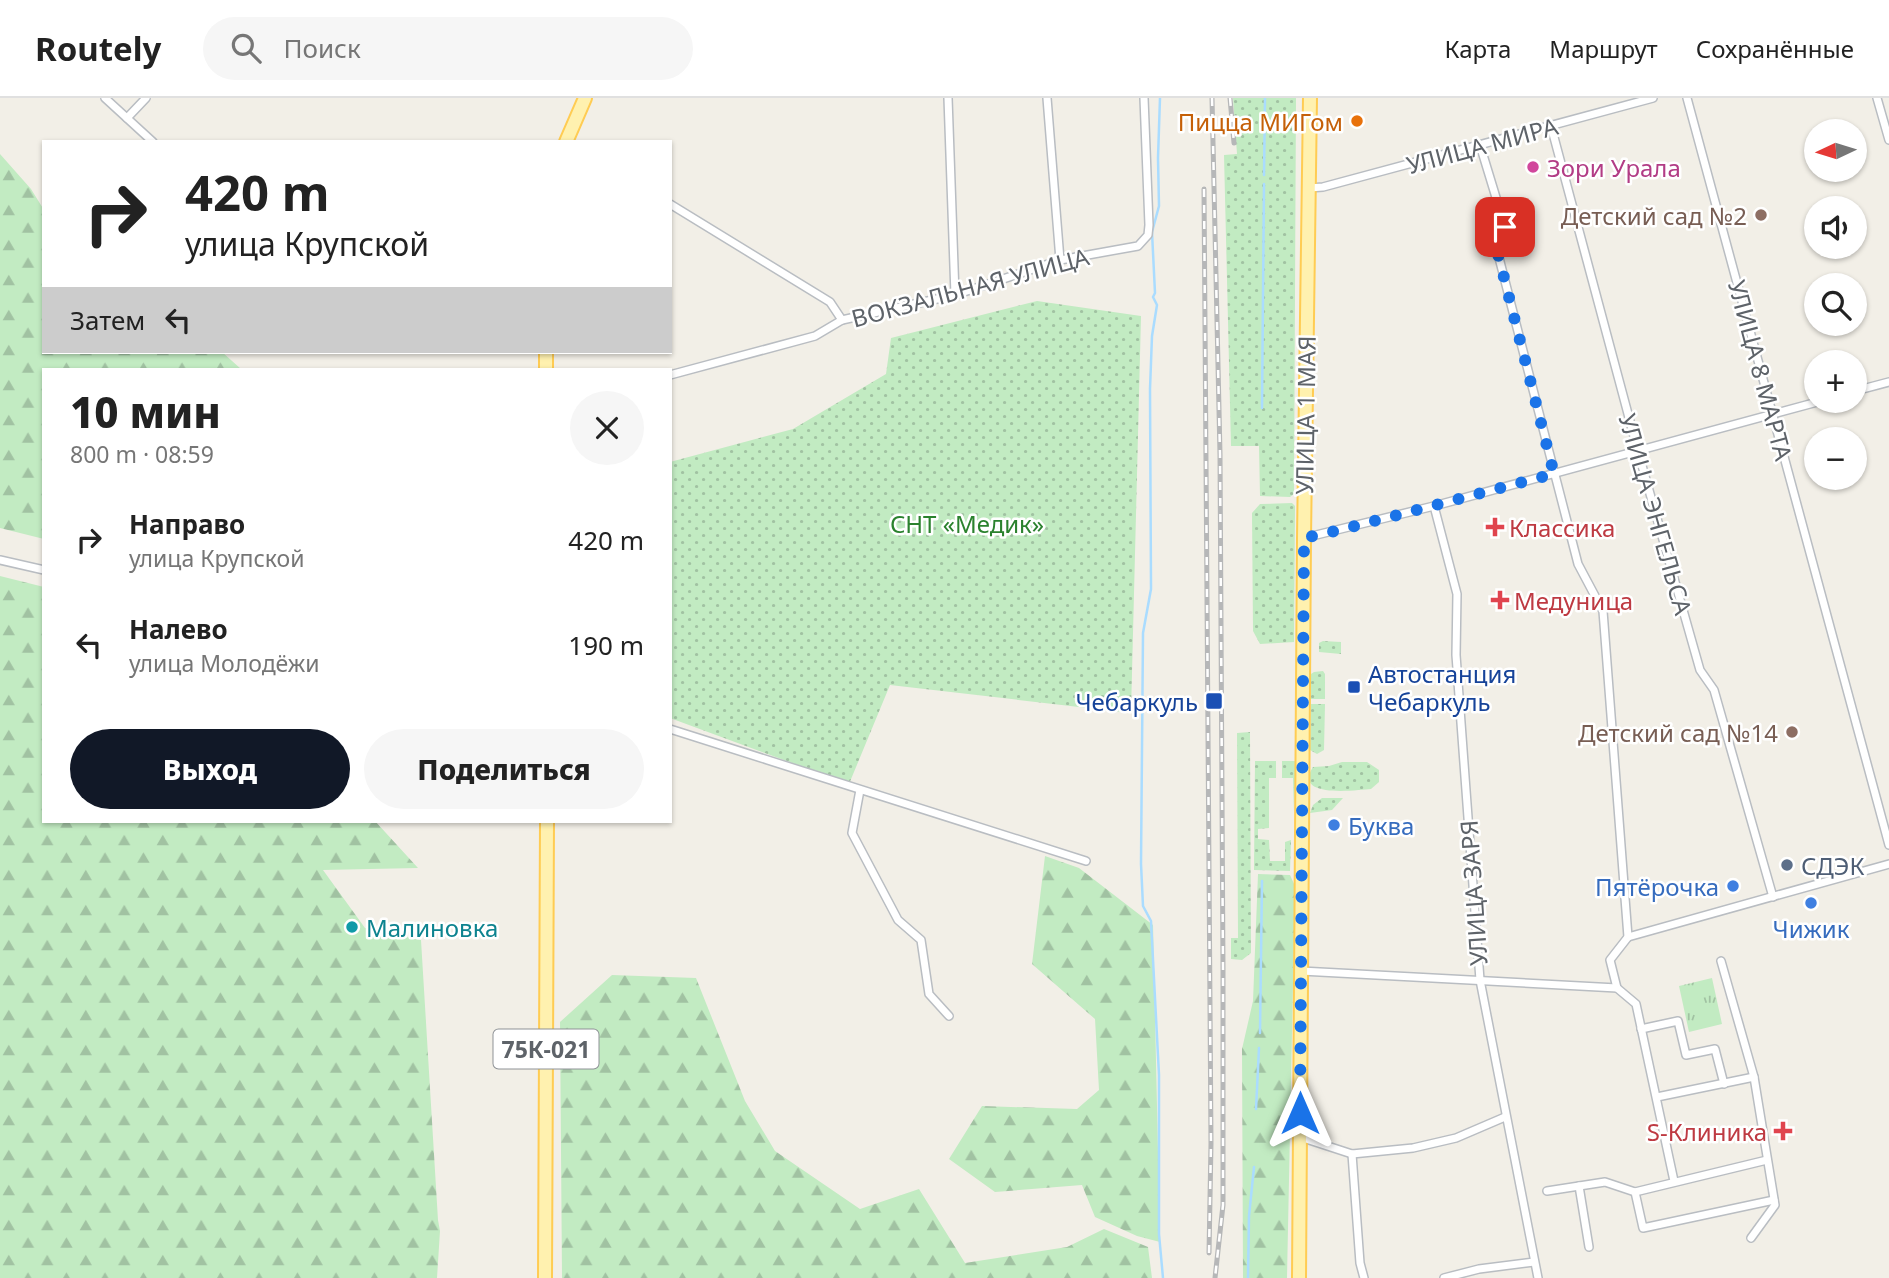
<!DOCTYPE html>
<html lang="ru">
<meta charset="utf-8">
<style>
body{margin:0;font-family:"Noto Sans",sans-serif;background:#f6f6f6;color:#222;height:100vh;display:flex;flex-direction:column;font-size:26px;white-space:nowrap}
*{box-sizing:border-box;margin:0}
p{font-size:23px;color:#767676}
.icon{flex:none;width:38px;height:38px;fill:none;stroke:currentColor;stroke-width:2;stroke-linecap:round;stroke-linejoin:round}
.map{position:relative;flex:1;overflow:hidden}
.details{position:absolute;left:42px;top:270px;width:630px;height:455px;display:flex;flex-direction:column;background:#fff;border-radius:0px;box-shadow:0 2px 5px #0004}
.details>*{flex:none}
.top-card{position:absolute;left:42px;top:42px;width:630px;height:214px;border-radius:0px;box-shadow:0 2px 5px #0004;background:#fff;color:#222;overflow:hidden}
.needle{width:46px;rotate:266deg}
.fabs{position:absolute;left:1804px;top:21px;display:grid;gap:14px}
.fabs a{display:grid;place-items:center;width:63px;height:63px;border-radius:50%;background:#fff;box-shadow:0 2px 5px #0004;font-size:35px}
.pin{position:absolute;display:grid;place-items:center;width:60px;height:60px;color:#fff;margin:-30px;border-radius:14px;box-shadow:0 4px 10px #0006}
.me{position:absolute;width:77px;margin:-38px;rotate:0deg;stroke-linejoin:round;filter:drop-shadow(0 0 5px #0008)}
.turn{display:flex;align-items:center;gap:24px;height:147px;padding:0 28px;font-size:32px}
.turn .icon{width:91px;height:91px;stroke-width:2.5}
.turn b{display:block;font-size:49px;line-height:60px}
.then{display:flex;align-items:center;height:66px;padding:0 28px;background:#0003;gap:14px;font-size:26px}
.round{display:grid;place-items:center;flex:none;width:74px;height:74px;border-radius:37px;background:#f6f6f6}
.headline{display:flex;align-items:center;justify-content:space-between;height:119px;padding:0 28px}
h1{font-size:42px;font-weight:800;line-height:52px}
.button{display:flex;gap:14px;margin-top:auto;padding:14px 28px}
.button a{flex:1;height:80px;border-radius:42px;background:#111827;color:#fff;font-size:28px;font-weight:800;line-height:80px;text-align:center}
.button a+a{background:#f6f6f6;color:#222}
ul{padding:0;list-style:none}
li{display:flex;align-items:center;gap:21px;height:105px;padding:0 28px}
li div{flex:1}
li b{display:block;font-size:26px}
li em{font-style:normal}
header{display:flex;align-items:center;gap:42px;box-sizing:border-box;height:98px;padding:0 35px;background:#fff;border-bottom:2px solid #e0e0e0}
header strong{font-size:33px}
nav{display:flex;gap:38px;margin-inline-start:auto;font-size:24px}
.search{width:490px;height:63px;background:#f6f6f6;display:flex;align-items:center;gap:18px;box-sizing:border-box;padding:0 24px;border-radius:38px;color:#767676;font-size:26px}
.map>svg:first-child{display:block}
.grass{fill:url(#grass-dots)}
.forest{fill:url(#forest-firs)}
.park{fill:url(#park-tufts)}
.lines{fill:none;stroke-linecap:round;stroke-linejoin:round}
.stream{stroke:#aadcff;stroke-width:2.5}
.street-casing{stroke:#b9bdc2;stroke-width:10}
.primary-casing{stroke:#ffcc53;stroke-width:16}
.street{stroke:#fff;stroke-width:7}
.primary{stroke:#fff1af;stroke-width:12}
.rail-casing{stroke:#b6b7b8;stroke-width:5}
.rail{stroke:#fff;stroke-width:2.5;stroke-dasharray:8;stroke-linecap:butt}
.route{stroke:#1a73e8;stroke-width:12;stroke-dasharray:0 21.6}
.food-dot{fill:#e8710a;stroke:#fff;stroke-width:2.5}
.hotel-dot{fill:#d1479c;stroke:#fff;stroke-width:2.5}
.education-dot{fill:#8d6e63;stroke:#fff;stroke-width:2.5}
.health-dot{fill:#e0444e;stroke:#fff;stroke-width:2.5}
.transit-dot{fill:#1a4fb4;stroke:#fff;stroke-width:2.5}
.shop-dot{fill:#3f7fe0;stroke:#fff;stroke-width:2.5}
.service-dot{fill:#5c6f8a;stroke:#fff;stroke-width:2.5}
.culture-dot{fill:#0f9aa8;stroke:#fff;stroke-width:2.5}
.labels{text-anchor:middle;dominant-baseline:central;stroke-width:5;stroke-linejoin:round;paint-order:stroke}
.shield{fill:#fff;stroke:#8e9296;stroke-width:2}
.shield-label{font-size:23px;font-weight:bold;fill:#5e6369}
.food-label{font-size:24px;fill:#c56008;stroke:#fff;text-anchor:end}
.street-label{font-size:24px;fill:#5e6369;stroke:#fff}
.hotel-label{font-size:24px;fill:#b23c85;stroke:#fff;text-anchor:start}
.education-label{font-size:24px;fill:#785e54;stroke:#fff;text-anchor:end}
.park-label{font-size:24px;fill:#2b822e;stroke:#fff}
.health-label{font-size:24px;fill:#be3a42;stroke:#fff;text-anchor:start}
.transit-label{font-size:24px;fill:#164399;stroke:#fff;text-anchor:start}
.shop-label{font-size:24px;fill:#366cbe;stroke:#fff;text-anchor:start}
.service-label{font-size:24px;fill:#4e5e75;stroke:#fff;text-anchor:start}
.culture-label{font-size:24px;fill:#0d838f;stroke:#fff;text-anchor:start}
</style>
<header>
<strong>Routely</strong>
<div class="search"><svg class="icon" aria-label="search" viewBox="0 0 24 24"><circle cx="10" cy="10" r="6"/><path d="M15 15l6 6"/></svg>Поиск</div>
<nav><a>Карта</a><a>Маршрут</a><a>Сохранённые</a></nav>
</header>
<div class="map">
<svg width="1889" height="1180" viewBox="0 0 1889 1180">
<defs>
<pattern id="grass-dots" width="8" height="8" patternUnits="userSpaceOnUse" patternTransform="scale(1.75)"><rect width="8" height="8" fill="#c2ebc2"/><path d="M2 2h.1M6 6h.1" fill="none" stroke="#a1c2a2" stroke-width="1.8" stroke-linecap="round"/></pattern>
<pattern id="forest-firs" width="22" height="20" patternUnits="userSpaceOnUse" patternTransform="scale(1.75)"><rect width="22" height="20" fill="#c2ebc2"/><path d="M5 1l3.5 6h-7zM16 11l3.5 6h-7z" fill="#a1c2a2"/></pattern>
<pattern id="park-tufts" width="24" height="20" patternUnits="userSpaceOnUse" patternTransform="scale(1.75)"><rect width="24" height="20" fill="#c2ebc2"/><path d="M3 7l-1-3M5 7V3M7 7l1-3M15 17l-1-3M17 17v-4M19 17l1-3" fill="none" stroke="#a1c2a2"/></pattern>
</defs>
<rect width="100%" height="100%" fill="#f2efe7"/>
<g class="grass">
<path d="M1233,0H1296L1294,396L1290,399L1260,398L1259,348H1231L1224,57L1237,56Z"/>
<path d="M1037,203L1141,218L1131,615L890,587L849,686L670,620V364L793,331L886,276L891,240Z"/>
<path d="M1292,405L1295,408L1294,544L1260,546L1253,533L1252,415L1260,406Z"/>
<path d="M1323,543L1341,544V556L1319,554V545Z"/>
<path d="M1323,573L1325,576V601H1311V576L1314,574Z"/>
<path d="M1311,606H1325L1324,652L1317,656L1310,652Z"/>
<path d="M1250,634L1251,855L1242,862L1231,861V840H1238L1237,635Z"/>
<path d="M1255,663H1276V680H1269V730L1258,731V741L1269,742L1270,763H1285V744L1291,742L1290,773L1254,772Z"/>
<path d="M1282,663H1296L1294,715L1293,680H1282Z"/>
<path d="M1342,664H1367L1379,672V684L1371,691C1357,692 1292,701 1313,669L1329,668Z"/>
<path d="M1322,700H1343L1332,712L1310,715L1313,707Z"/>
</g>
<g class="forest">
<path d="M0,56L31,91L44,112V254H222L241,271H44V441L0,430Z"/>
<path d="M0,478L44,489V723H375L418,770L323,772L365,830L421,842L438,1122L440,1133L437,1180H0Z"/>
<path d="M1045,758L1079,770L1153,827L1160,1144L1137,1138L1095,1119L1082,1087L995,1094L949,1061L982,1008L1077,1011L1099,992L1095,921L1032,866Z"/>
<path d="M1258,776L1290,777L1295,788L1287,1180H1243L1242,951L1253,903Z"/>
<path d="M612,877L696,880L745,1003L775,1053L860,1111L919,1091L965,1165L1067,1149L1104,1131L1148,1149L1152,1180H562L560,924Z"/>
</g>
<path class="park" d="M1712,880L1722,926L1689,934L1679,888Z"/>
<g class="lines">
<g class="stream">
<path d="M1160,0L1158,60L1159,108L1152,134L1155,195L1153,199L1157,207L1152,238L1150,291L1151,491L1143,535L1141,766L1143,808L1151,823L1159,977V1136L1163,1180"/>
<path d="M1264,77L1265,0"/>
<path d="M1262,310L1264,86"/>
<path d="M1260,935L1262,783"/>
<path d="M1256,1011L1259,950"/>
<path d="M1248,1180L1249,1118L1254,1069"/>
</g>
<g class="street-casing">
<g id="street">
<path d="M105,0L153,44"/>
<path d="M948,0L955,197"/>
<path d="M1047,0L1060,162"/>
<path d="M1687,0L1889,747"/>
<path d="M1877,0L1889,42"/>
<path d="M127,20L146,0"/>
<path d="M1551,28L1639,357L1700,572L1714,592L1773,799"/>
<path d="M1480,47L1505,129L1499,139L1497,152L1578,466L1603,513L1628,839L1610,862L1617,890L1636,906L1674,1083"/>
<path d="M1309,90L1323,89L1653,0"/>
<path d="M670,106L830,204L842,222"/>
<path d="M670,277L815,238L842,222L955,197L1060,162L1138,148L1148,137L1149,127L1144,0"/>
<path d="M1855,293L1889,284"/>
<path d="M1434,408L1457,496L1456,557L1480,882L1538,1180"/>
<path d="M1304,440L1434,408L1821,303"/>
<path d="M0,462L44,472"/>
<path d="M670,631L1086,763"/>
<path d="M860,692L852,735L898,822L921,842L929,896L949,918"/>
<path d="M1628,839L1889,766"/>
<path d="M1721,863L1754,979L1775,1107L1751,1140"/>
<path d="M1301,873L1617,890"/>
<path d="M1641,931L1678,923L1686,957L1715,951L1724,986"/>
<path d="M1657,999L1754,979"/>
<path d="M1300,1039L1352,1056L1413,1050L1456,1040L1505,1019"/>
<path d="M1352,1056L1360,1165L1364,1180"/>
<path d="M1579,1088L1589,1149"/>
<path d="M1547,1093L1605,1084L1635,1094L1767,1062"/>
<path d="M1635,1094L1643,1130L1774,1102"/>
<path d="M1444,1180L1479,1171L1534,1164"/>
</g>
</g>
<g class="primary-casing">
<g id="primary">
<path d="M566,44L585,0"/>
<path d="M546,254V271"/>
<path d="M545,1180L547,723"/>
<path d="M1299,1180L1304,440L1310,0"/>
</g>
</g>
<use href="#street" class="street"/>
<use href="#primary" class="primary"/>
<g class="rail-casing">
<g id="rail">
<path d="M1212,0L1220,356L1223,871V1107L1215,1180"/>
<path d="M1230,0L1234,45"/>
<path d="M1204,91L1211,1045L1209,1155"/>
</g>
</g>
<use href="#rail" class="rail"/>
</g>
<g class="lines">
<path class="route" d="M1300,1015L1304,440L1340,432L1554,376L1497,152L1499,139L1505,129"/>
</g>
<circle class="food-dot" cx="1357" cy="23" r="7"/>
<circle class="hotel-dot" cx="1533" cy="69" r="7"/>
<g class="education-dot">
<circle cx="1761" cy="117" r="7"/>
<circle cx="1792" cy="634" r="7"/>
</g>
<g class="health-dot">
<path d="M1491.5 418.5h7v7h7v7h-7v7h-7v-7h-7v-7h7z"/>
<path d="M1496.5 491.5h7v7h7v7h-7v7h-7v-7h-7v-7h7z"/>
<path d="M1779.5 1022.5h7v7h7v7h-7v7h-7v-7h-7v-7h7z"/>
</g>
<g class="transit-dot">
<rect x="1347" y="582" width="14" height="14" rx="3.5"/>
<rect x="1205" y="594" width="18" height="18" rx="3.5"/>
</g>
<g class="shop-dot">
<circle cx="1334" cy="727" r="7"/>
<circle cx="1733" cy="788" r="7"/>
<circle cx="1811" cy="805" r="7"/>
</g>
<circle class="service-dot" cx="1787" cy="767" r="7"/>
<circle class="culture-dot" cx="352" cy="829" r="7"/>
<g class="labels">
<rect class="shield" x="493.5" y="931.5" width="105" height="39" rx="5"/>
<g class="shield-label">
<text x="546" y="951">75К-021</text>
</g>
<g class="food-label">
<text x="1343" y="23">Пицца МИГом</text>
</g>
<g class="street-label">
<text transform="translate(1482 47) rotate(-15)">УЛИЦА МИРА</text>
<text transform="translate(970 189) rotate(-15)">ВОКЗАЛЬНАЯ УЛИЦА</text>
<text transform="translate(1761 272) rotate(75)">УЛИЦА 8 МАРТА</text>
<text transform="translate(1305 317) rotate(-89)">УЛИЦА 1 МАЯ</text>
<text transform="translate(1656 416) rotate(74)">УЛИЦА ЭНГЕЛЬСА</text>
<text transform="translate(1473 795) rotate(-94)">УЛИЦА ЗАРЯ</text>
</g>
<g class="hotel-label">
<text x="1547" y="69">Зори Урала</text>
</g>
<g class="education-label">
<text x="1747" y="117">Детский сад №2</text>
<text x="1778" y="634">Детский сад №14</text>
</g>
<g class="park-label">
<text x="967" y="425">СНТ «Медик»</text>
</g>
<g class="health-label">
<text x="1509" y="429">Классика</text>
<text x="1514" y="502">Медуница</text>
<text x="1767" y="1033" text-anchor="end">S-Клиника</text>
</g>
<g class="transit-label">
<text x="1368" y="575">Автостанция<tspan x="1368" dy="28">Чебаркуль</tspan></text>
<text x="1198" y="603" text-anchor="end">Чебаркуль</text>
</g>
<g class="shop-label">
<text x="1348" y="727">Буква</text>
<text x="1719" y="788" text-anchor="end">Пятёрочка</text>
<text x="1811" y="830" text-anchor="middle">Чижик</text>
</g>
<g class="service-label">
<text x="1801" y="767">СДЭК</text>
</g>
<g class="culture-label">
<text x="366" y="829">Малиновка</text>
</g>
</g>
</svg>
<div class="fabs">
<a><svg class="needle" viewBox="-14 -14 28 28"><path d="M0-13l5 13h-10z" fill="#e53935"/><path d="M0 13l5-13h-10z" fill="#767676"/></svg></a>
<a><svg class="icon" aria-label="sound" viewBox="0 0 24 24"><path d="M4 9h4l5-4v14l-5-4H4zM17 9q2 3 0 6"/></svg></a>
<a><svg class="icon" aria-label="search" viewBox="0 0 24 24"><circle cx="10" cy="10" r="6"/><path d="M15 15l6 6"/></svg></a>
<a>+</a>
<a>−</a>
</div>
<div class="pin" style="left:1505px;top:129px;background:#d93025"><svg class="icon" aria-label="arrive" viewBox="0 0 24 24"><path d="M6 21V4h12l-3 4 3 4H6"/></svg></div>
<svg class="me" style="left:1300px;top:1015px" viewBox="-20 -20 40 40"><path d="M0-17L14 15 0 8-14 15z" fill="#1a73e8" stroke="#fff" stroke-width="4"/></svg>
<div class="top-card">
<div class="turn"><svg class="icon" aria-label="right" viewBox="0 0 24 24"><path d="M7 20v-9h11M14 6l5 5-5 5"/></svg><div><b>420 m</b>улица Крупской</div></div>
<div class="then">Затем<svg class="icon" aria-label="left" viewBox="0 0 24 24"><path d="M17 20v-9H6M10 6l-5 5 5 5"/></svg></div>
</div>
<section class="details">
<div class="headline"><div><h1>10 мин</h1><p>800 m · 08:59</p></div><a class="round"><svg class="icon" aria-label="close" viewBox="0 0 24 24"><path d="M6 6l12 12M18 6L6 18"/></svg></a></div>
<ul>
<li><svg class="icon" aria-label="right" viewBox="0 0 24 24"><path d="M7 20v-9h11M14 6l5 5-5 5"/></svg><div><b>Направо</b><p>улица Крупской</p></div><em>420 m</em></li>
<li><svg class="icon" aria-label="left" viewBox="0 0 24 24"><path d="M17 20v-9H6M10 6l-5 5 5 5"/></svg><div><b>Налево</b><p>улица Молодёжи</p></div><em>190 m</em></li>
</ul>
<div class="button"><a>Выход</a><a>Поделиться</a></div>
</section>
</div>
